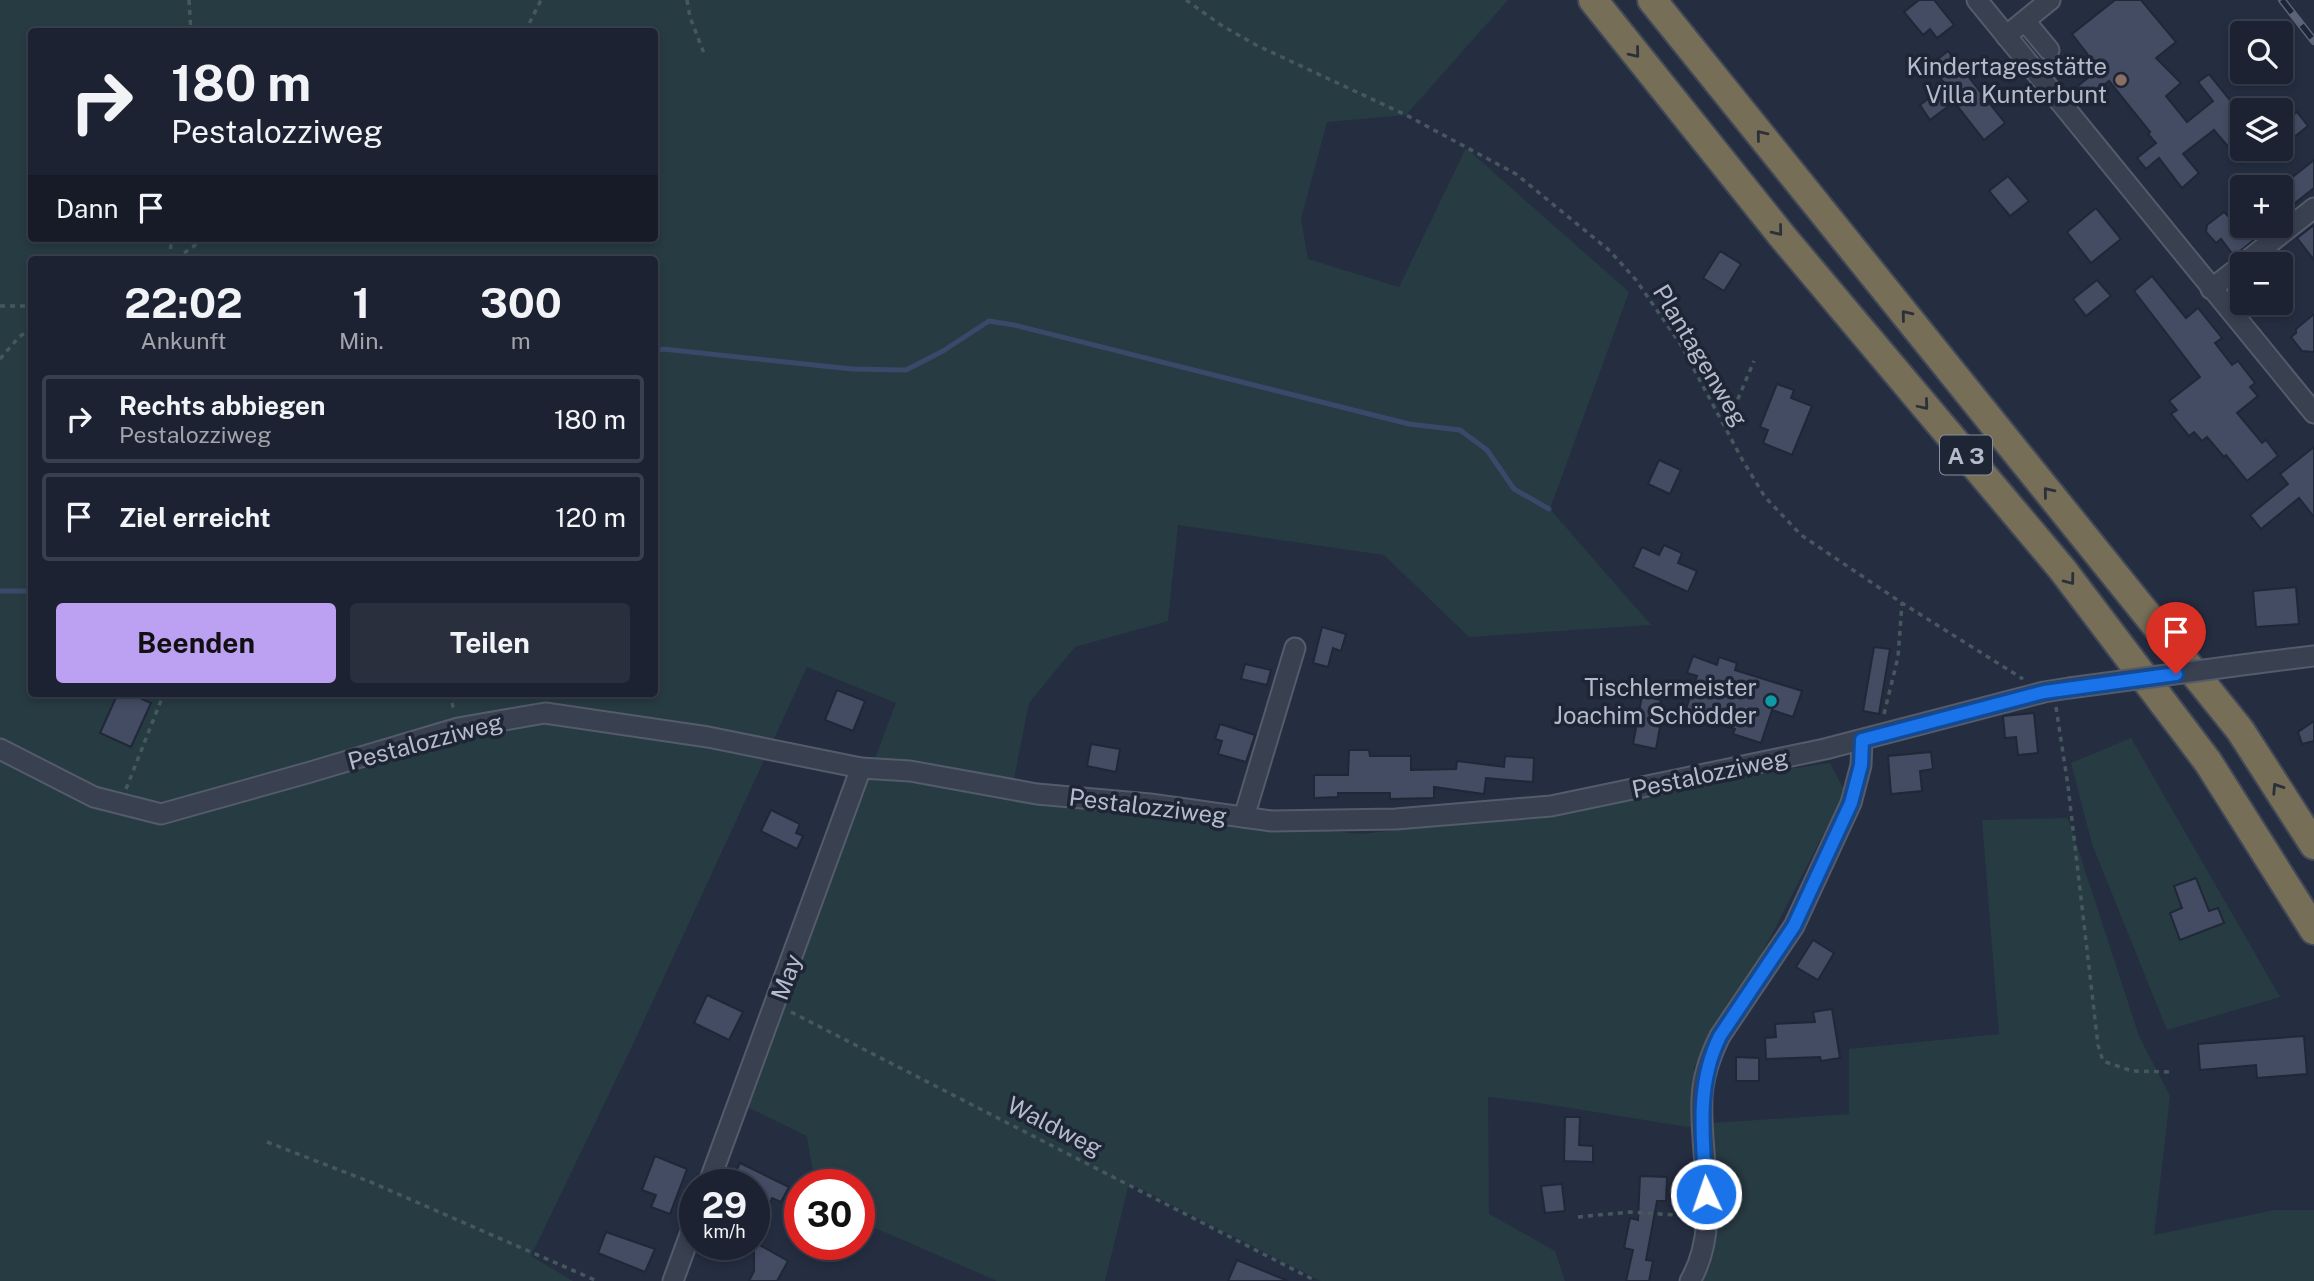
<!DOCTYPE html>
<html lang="de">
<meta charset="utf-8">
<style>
body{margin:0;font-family:"Public Sans",sans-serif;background:#292f3d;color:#f1f3f6;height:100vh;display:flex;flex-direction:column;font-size:26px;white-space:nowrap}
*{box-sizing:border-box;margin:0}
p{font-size:23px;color:#a0a4ab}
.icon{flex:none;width:38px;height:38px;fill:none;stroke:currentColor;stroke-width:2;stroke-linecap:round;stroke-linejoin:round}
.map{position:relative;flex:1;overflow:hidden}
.sheet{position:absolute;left:28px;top:256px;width:630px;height:441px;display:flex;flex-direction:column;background:#1c2231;border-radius:7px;box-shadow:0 4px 10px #0003,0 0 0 2px #3a3f4d}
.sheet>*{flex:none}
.guide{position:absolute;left:28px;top:28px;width:630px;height:214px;border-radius:7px;box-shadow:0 4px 10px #0003,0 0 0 2px #3a3f4d;background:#1c2231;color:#f1f3f6;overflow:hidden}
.fabs{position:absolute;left:2230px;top:21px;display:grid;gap:14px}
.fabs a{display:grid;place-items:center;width:63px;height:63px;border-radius:7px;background:#1c2231;box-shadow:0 4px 10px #0003,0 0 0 2px #3a3f4d;font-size:35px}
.speed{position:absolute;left:679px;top:1169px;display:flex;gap:14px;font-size:35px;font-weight:700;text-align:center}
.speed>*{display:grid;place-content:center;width:91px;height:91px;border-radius:50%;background:#1c2231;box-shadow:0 4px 10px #0003,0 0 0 2px #3a3f4d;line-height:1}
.speed small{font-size:18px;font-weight:400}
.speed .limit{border:10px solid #d22;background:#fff;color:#111}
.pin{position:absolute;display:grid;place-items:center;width:60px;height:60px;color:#fff;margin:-72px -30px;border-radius:50% 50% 50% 0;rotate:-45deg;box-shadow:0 0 7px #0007}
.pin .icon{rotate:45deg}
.me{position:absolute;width:77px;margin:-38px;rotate:357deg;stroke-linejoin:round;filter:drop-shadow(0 0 5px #0008)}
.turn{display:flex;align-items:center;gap:24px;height:147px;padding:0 28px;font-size:32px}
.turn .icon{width:91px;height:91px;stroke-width:2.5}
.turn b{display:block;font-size:49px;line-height:60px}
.then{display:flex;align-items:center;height:66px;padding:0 28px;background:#0003;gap:14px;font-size:26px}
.eta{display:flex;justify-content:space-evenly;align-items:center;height:119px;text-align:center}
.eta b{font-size:42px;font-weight:700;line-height:49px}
.button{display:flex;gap:14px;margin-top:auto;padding:14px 28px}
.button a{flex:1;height:80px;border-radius:7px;background:#bca0f2;color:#111;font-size:28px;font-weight:700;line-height:80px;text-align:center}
.button a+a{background:#292f3d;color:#f1f3f6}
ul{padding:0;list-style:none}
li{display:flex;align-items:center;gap:21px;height:88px;margin:0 14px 10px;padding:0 14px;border:4px solid #3a3f4d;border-radius:7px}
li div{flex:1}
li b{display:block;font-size:26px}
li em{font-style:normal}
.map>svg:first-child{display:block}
.green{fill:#273b42;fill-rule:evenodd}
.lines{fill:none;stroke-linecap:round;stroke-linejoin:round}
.stream{stroke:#3a486a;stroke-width:5}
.building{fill:#434c63;stroke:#202737;stroke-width:2}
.minor-casing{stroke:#545b6b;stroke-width:23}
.highway-casing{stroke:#414858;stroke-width:32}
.path{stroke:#45585e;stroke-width:3.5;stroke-dasharray:5 5;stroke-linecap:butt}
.minor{stroke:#394050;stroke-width:19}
.highway{stroke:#766e56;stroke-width:28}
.rail-casing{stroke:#5b6377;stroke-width:8}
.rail{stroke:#1e2535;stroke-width:5;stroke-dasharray:16;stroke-linecap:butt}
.minor-bridge-casing{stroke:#545b6b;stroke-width:23;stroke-linecap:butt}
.minor-bridge{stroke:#394050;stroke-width:19}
.oneway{stroke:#2b303a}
.route-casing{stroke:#114b97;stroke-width:18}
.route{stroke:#1a73e8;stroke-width:12}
.education-dot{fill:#8d6e63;stroke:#1e2535;stroke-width:2.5}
.culture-dot{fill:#0f9aa8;stroke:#1e2535;stroke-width:2.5}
.labels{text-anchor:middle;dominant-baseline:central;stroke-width:7;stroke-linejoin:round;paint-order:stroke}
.shield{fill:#1e2535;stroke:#888e9e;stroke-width:2}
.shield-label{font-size:23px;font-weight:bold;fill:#b5bbcb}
.poi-label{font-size:24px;fill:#b5bbcb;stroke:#1e2535;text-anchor:end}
.street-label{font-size:24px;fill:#b5bbcb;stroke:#1e2535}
</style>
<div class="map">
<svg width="2314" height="1281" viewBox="0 0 2314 1281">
<rect width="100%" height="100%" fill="#252d41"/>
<g class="green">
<path d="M0,0H1508L1406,115L1327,122L1301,219L1308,259L1399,287L1466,148L1629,292L1550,509L1651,625L1469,637L1384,555L1178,525L1168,621L1075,647L1029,703L1011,794L1279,826L1362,834L1549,812L1551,819L1552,812L1726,778L1830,763L1845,792L1756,965L1717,1020L1694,1068V1128L1539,1103L1488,1097L1489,1214L1555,1251L1565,1281H1321L1129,1183L1105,1281H997L859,1221V1185H815L807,1136L743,1105L896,703L807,667L634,1042L531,1256L573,1281H0ZM32,32H654V238H32ZM32,259H654V693H32Z"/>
<path d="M2131,738L2280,997L2167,1030L2092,844L2071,763Z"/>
<path d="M2068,818L2139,1036L2170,1096L2154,1235L2274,1210H2314V1281H1699L1716,1182L1713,1123L1849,1114V1049L1999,1034L1982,820Z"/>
</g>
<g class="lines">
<g class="stream">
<path d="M654,352L663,349L852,369L906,370L943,351L989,321L1014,325L1409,424L1460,430L1487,450L1514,489L1549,509"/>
<path d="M0,591H32"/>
</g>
</g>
<g class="building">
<path d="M1919,0H1934L1954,25L1937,38L1930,29L1923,35L1904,12Z"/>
<path d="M2115,0H2141L2176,42L2156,58L2181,83L2166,96L2187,122L2213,101L2198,82L2209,74L2242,115V163L2214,130L2183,154L2199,173L2182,188L2159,158L2146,169L2137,158L2156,143L2148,134L2150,132L2109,81L2079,105L2069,93L2099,69L2072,34Z"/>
<path d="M1948,51L2005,123L1984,140L1954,102L1930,120L1920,105L1946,85L1930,65Z"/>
<path d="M2297,112L2308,126L2289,141L2280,130V125Z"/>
<path d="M2314,160V188L2280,215V187Z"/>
<path d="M2008,176L2029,201L2010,216L1989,191Z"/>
<path d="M2096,208L2121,239L2091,263L2067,232Z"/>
<path d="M2224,212L2232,220L2235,217L2247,232L2254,226L2260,235L2234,256L2221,239L2216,243L2206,232L2207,225Z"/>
<path d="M2314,225V260L2297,238Z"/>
<path d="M1720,251L1741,264L1724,291L1703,278Z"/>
<path d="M2152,276L2186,318L2198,308L2222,338L2215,343L2232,365L2238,361L2255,383L2250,387L2258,396L2237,413L2262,443L2266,440L2278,456L2247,481L2226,455L2224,457L2207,437L2202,441L2194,432L2189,436L2171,414L2177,410L2169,401L2200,377L2134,291Z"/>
<path d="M2097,280L2111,296L2086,316L2073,299Z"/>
<path d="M2314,314V352L2302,351L2291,337L2296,333V329Z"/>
<path d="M1777,384L1794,390L1791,398L1812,406L1792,455L1763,443L1768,430L1760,427Z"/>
<path d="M2314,447V517L2299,498L2261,529L2250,515L2288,484L2280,474Z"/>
<path d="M1659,460L1681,470L1670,494L1648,484Z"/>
<path d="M1664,545L1682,553L1678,563L1697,571L1688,592L1633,567L1642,547L1659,555Z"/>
<path d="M2296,587L2299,624L2256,627L2253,591Z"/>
<path d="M1322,627L1346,634L1341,651L1333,648L1328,667L1313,663Z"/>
<path d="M1874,647L1890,649L1879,714L1863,711Z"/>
<path d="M1693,656L1717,665L1719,657L1737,663L1735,670L1802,691L1793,717L1772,710L1761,743L1733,734L1735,729L1685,712L1697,676L1687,673Z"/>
<path d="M1245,664L1271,670L1267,685L1241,679Z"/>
<path d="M837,690L865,701L853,731L825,720Z"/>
<path d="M118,693H129L151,703L131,747L100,733Z"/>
<path d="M1642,696L1661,700L1659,710H1663L1656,749L1633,744Z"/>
<path d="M2034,713L2038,753L2018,755L2016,737L2005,738L2003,716Z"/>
<path d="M2314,721V741L2302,744L2298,732Z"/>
<path d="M1220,724L1255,735L1246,762L1218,754L1222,741L1215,739Z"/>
<path d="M1091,744L1120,749L1116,772L1087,766Z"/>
<path d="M1349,750H1369L1370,756H1411V770L1456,769L1457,761L1504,767L1505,756L1534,758L1533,782L1486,778L1484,794L1434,787V798L1390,799V793H1338V797L1314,798V775H1348Z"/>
<path d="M1931,752L1933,769L1920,771L1922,791L1891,794L1888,756Z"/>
<path d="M771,810L800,824L796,833L803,836L797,849L761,831Z"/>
<path d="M2196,878L2209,911L2218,908L2224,923L2180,940L2170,913L2182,908L2174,886Z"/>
<path d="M1813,940L1834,953L1818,980L1796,967Z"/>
<path d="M707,995L743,1012L729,1040L694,1023Z"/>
<path d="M1832,1009L1840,1058L1821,1061L1820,1057L1766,1059L1765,1038L1776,1037L1775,1024L1815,1022L1813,1012Z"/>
<path d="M2304,1036L2307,1074L2257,1078L2256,1065L2200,1070L2198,1044Z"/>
<path d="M1736,1057L1759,1058V1081H1736Z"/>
<path d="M1565,1117H1580L1579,1145L1593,1146V1162L1564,1161Z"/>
<path d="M655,1156L687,1169L670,1214L651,1207L656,1195L642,1190Z"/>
<path d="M740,1163L789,1187L781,1202L772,1198L757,1242H754V1185H746L733,1178Z"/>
<path d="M1640,1176L1667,1177L1666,1201H1657L1646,1260L1653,1261L1649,1281H1626L1633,1250L1624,1248L1630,1218L1638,1220Z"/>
<path d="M1562,1184L1565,1211L1545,1213L1541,1186Z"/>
<path d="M606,1232L655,1249L645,1272L598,1253Z"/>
<path d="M754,1242L788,1261L777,1281H749L754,1271Z"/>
<path d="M700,1244H733L727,1261L698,1250Z"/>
<path d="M1237,1260L1288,1281H1228Z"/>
</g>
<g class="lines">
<g class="minor-casing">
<g id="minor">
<path d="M1977,0L2314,413"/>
<path d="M2025,21L2049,50"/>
<path d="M2006,36L2050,0"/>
<path d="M2243,264L2314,208"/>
<path d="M2211,289L2242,265"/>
<path d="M2257,663L2314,656"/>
<path d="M0,749L94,797L161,814L307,773L458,728L545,713L708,737L861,768L910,771L1037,794L1150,804L1272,821L1396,819L1551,806L1825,749L2044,692L2069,688"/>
<path d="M1244,817L1295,648"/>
<path d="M708,1185L861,768"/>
<path d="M673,1281L695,1221"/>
<path d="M1690,1281C1722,1227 1699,1157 1702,1098C1703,1076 1710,1056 1720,1036L1794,926L1851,803L1861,765L1862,740"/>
</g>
</g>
<g class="highway-casing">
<g id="highway">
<path d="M1593,0L1782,236L2062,569L2208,762L2314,930"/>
<path d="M1652,0L2240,730L2314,845"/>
</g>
</g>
<g class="path">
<path d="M189,0L191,32"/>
<path d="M687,0L690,17L705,56"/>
<path d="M1186,0L1221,25L1256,45L1406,115L1516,174L1610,251L1636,280L1681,345L1743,461L1765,497L1801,535L1902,603L2023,679"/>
<path d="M525,32L541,0"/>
<path d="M169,259L172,238"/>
<path d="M176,259L205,238"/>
<path d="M0,306H32"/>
<path d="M0,359L19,337L32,328"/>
<path d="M1726,427L1754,361"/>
<path d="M450,693L454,712"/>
<path d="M2056,707L2068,786L2098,1045L2103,1061L2132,1071L2169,1072"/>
<path d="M1884,714L1898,657L1902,603"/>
<path d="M126,789L164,693"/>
<path d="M791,1012L1316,1281"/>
<path d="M267,1142L373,1183L597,1281"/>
<path d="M1578,1217L1630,1212L1691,1216"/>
</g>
<use href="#minor" class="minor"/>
<use href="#highway" class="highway"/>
<g class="rail-casing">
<path id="rail" d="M2282,0L2314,41"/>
</g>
<use href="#rail" class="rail"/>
<g class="minor-bridge-casing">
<path id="minor-bridge" d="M2069,688L2257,663"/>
</g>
<use href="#minor-bridge" class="minor-bridge"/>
</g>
<defs><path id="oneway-chevron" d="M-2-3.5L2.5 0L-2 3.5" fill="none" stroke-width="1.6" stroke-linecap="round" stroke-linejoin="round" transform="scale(1.75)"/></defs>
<g class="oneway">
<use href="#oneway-chevron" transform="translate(1635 53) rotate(51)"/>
<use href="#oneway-chevron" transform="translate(1761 135) rotate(-129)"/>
<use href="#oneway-chevron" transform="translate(1778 231) rotate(51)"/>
<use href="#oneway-chevron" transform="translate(1906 315) rotate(-129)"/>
<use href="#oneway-chevron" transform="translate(1924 405) rotate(50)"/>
<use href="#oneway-chevron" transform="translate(2048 492) rotate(-129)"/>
<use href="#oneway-chevron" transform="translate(2070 580) rotate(53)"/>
<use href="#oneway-chevron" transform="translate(2277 788) rotate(-123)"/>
</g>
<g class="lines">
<g class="route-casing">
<path id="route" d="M1706,1194C1703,1140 1695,1086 1720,1036L1794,926L1851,803L1861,765L1862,740L2044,692L2176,674"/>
</g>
<use href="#route" class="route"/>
</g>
<circle class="education-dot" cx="2121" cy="80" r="7"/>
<circle class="culture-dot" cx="1771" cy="701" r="7"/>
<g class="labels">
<rect class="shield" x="1940" y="435.5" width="52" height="39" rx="5"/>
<g class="shield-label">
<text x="1966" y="455">A 3</text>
</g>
<g class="poi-label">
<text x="2107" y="66">Kindertagesstätte<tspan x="2107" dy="28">Villa Kunterbunt</tspan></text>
<text x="1757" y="687">Tischlermeister<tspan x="1757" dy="28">Joachim Schödder</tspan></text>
</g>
<g class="street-label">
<text transform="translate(1701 355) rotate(59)">Plantagenweg</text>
<text transform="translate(425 741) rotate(-15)">Pestalozziweg</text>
<text transform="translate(1710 773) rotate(-12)">Pestalozziweg</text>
<text transform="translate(1148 806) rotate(7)">Pestalozziweg</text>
<text transform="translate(786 977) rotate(-70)">May</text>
<text transform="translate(1055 1126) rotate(27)">Waldweg</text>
</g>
</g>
</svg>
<div class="fabs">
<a><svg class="icon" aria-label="search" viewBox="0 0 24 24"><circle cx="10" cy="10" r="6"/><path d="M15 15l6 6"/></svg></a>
<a><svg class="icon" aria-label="layers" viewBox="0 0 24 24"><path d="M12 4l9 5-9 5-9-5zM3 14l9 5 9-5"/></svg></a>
<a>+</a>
<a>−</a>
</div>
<div class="speed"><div>29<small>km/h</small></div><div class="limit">30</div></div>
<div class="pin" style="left:2176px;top:674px;background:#d93025"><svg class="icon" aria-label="arrive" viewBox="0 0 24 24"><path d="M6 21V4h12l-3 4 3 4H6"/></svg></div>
<svg class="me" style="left:1706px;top:1194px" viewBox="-20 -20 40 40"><circle r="17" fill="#1a73e8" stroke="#fff" stroke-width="3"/><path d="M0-11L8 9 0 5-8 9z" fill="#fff"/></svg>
<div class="guide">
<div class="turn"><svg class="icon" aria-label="right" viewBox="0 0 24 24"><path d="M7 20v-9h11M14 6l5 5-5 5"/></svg><div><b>180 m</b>Pestalozziweg</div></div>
<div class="then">Dann<svg class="icon" aria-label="arrive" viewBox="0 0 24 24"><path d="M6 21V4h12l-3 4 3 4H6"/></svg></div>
</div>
<section class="sheet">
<div class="eta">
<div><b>22:02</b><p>Ankunft</p></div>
<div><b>1</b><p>Min.</p></div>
<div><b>300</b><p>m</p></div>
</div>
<ul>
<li><svg class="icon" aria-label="right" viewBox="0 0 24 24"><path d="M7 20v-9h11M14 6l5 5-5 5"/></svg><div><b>Rechts abbiegen</b><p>Pestalozziweg</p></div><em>180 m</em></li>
<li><svg class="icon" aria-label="arrive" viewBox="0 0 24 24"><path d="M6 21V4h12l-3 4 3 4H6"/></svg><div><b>Ziel erreicht</b></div><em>120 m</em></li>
</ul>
<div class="button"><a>Beenden</a><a>Teilen</a></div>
</section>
</div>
